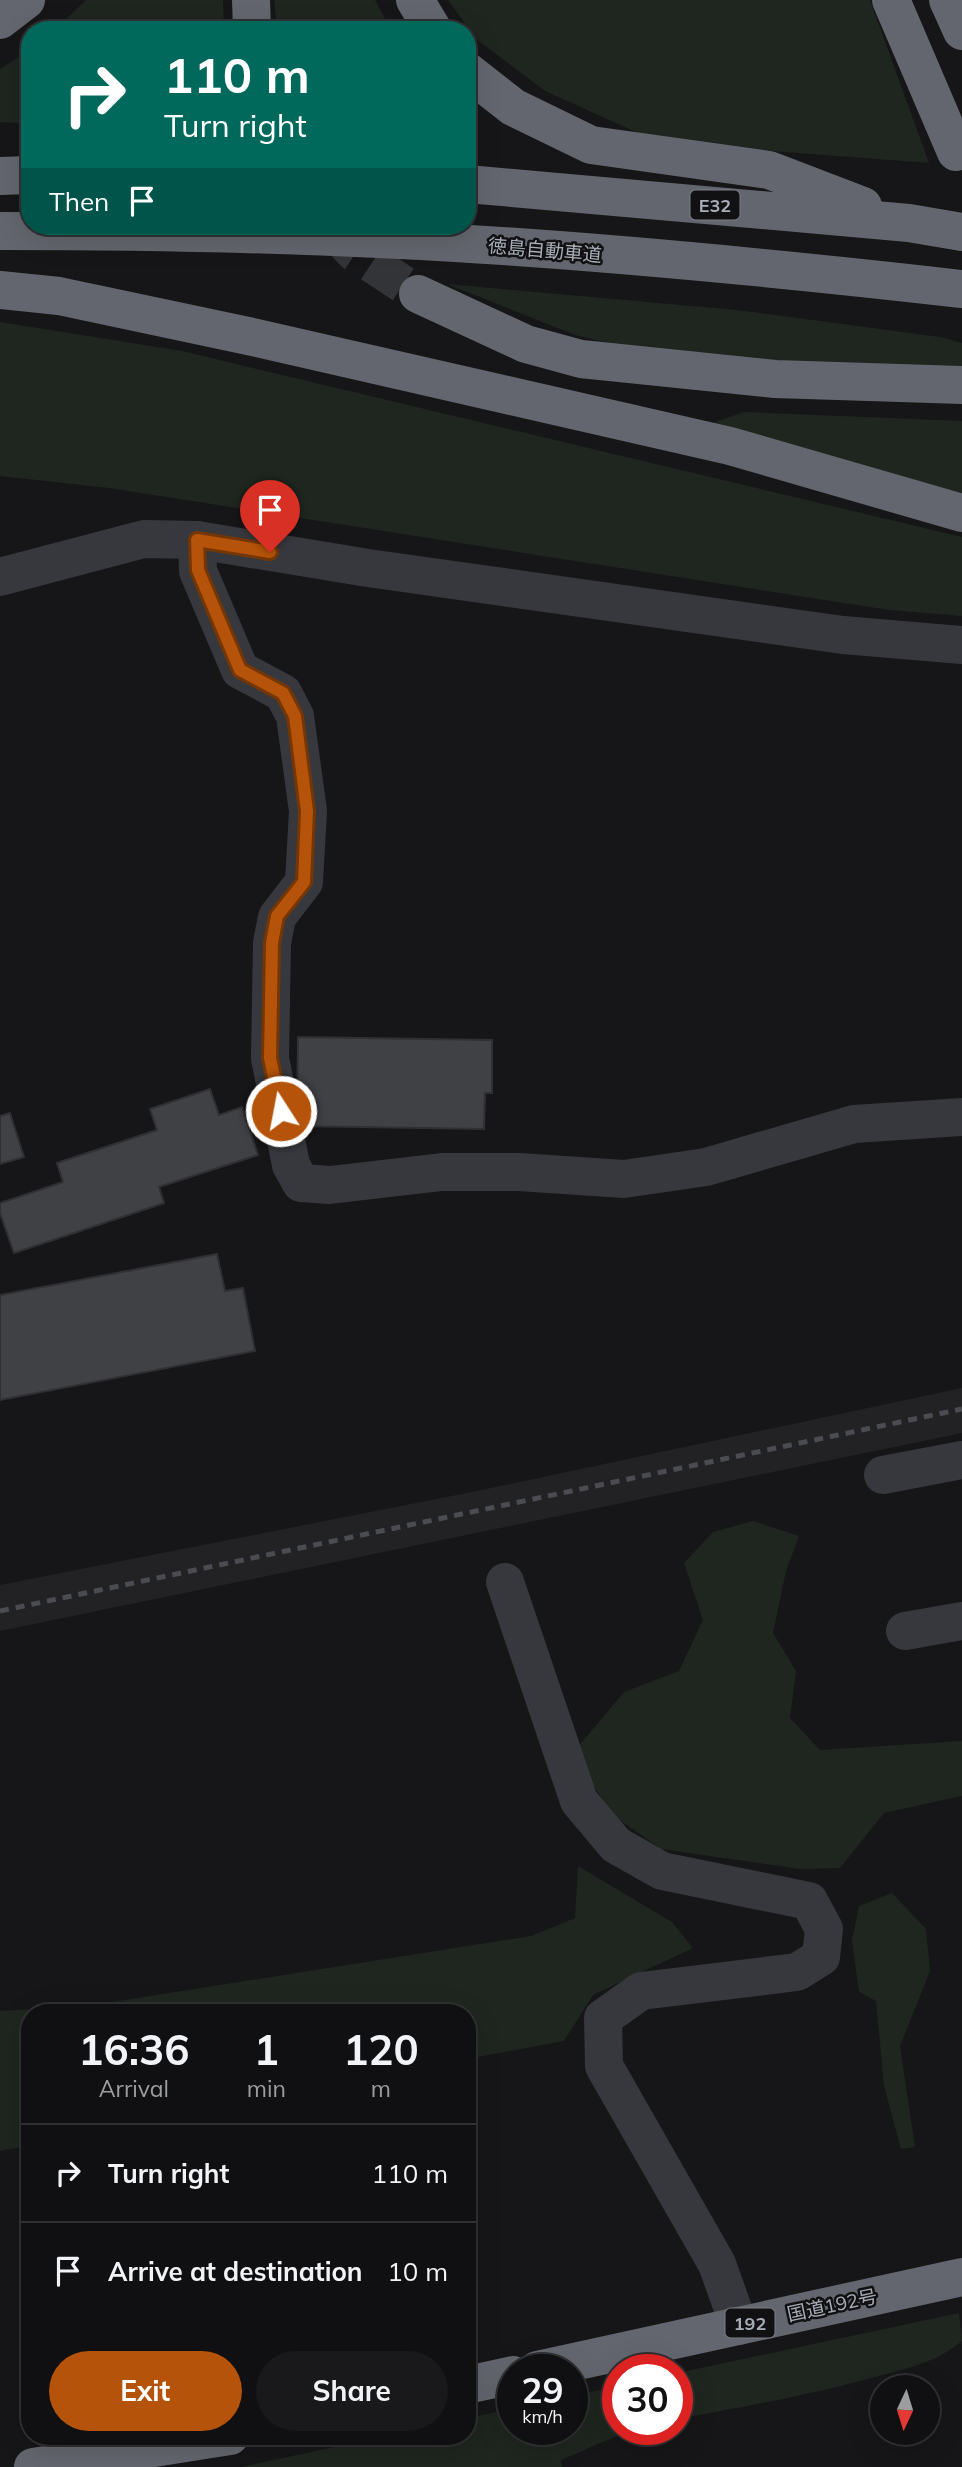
<!DOCTYPE html>
<meta charset="utf-8">
<style>
body{margin:0;font-family:Mulish,"Noto Sans JP",sans-serif;background:#19191b;color:#f1f3f6;height:100vh;display:flex;flex-direction:column;font-size:26px;white-space:nowrap}
*{box-sizing:border-box;margin:0}
p{font-size:23px;color:#9c9d9f}
.icon{flex:none;width:38px;height:38px;fill:none;stroke:currentColor;stroke-width:2;stroke-linecap:round;stroke-linejoin:round}
.map{position:relative;flex:1;overflow:hidden}
.panel{position:absolute;left:21px;top:2004px;width:455px;height:441px;display:flex;flex-direction:column;background:#101012;border-radius:28px;box-shadow:0 7px 28px #0002,0 0 0 2px #303032}
.panel>*{flex:none}
.banner{position:absolute;left:21px;top:21px;width:455px;height:214px;border-radius:28px;box-shadow:0 7px 28px #0002,0 0 0 2px #303032;background:#00695c;color:#fff;overflow:hidden}
.needle{width:46px;rotate:184deg}
.fabs{position:absolute;left:870px;top:2375px;display:grid;gap:14px}
.fabs a{display:grid;place-items:center;width:70px;height:70px;border-radius:50%;background:#101012;box-shadow:0 7px 28px #0002,0 0 0 2px #303032;font-size:35px}
.speed{position:absolute;left:497px;top:2354px;display:flex;gap:14px;font-size:35px;font-weight:700;text-align:center}
.speed>*{display:grid;place-content:center;width:91px;height:91px;border-radius:50%;background:#101012;box-shadow:0 7px 28px #0002,0 0 0 2px #303032;line-height:1}
.speed small{font-size:18px;font-weight:400}
.speed .limit{border:10px solid #d22;background:#fff;color:#111}
.pin{position:absolute;display:grid;place-items:center;width:60px;height:60px;color:#fff;margin:-72px -30px;border-radius:50% 50% 50% 0;rotate:-45deg;box-shadow:0 0 7px #0007}
.pin .icon{rotate:45deg}
.me{position:absolute;width:77px;margin:-38px;rotate:349deg;stroke-linejoin:round;filter:drop-shadow(0 0 5px #0008)}
.turn{display:flex;align-items:center;gap:24px;height:147px;padding:0 28px;font-size:32px}
.turn .icon{width:91px;height:91px;stroke-width:2.5}
.turn b{display:block;font-size:49px;line-height:60px}
.then{display:flex;align-items:center;height:66px;padding:0 28px;background:#0003;gap:14px;font-size:26px}
.eta{display:flex;justify-content:space-evenly;align-items:center;height:119px;text-align:center}
.eta b{font-size:42px;font-weight:700;line-height:49px}
.cta{display:flex;gap:14px;margin-top:auto;padding:14px 28px}
.cta a{flex:1;height:80px;border-radius:42px;background:#b45309;color:#fff;font-size:28px;font-weight:700;line-height:80px;text-align:center}
.cta a+a{background:#19191b;color:#f1f3f6}
ul{padding:0;list-style:none}
li{display:flex;align-items:center;gap:21px;height:98px;padding:0 28px;border-top:2px solid #303032}
li div{flex:1}
li b{display:block;font-size:26px}
li em{font-style:normal}
.map>svg:first-child{display:block}
.built{fill:#222225}
.green{fill:#1e261f}
.building{fill:#404145;stroke:#303034;stroke-width:2}
.lines{fill:none;stroke-linecap:round;stroke-linejoin:round}
.highway-tunnel{stroke:#333438;stroke-width:38;stroke-dasharray:38 19;stroke-linecap:butt}
.minor{stroke:#37383d;stroke-width:38}
.highway{stroke:#63666e;stroke-width:38}
.rail{stroke:#4a4c52;stroke-width:5;stroke-dasharray:9 7;stroke-linecap:butt}
.route-casing{stroke:#753606;stroke-width:18}
.route{stroke:#b45309;stroke-width:12}
.labels{text-anchor:middle;dominant-baseline:central;stroke-width:5;stroke-linejoin:round;paint-order:stroke}
.shield{fill:#111113;stroke:#7b7e86;stroke-width:2}
.shield-label{font-size:18px;font-weight:bold;fill:#a8adb8}
.street-label{font-size:19px;fill:#a8adb8;stroke:#111113}
</style>
<div class="map">
<svg width="962" height="2467" viewBox="0 0 962 2467">
<rect width="100%" height="100%" fill="#161618"/>
<path class="built" d="M962,1388V1433L0,1631V1585L477,1491Z"/>
<g class="green">
<path d="M86,0H223L224,30H55Z"/>
<path d="M274,0H375L391,30H277Z"/>
<path d="M448,0H870L929,163L760,150L638,133L545,91L476,39Z"/>
<path d="M30,50V124L0,122V69Z"/>
<path d="M447,284L737,310L940,337L962,343V368L667,357L575,335Z"/>
<path d="M0,322L182,351L962,537V616L889,610L109,488L0,476Z"/>
<path d="M744,412L962,421V500L704,426Z"/>
<path d="M753,1521L799,1536L786,1571L773,1633L796,1671L790,1718L820,1750L962,1741V1796L884,1813L840,1868L800,1869L661,1849L614,1816L580,1766L577,1748L624,1692L679,1671L703,1620L684,1563L713,1532Z"/>
<path d="M578,1866L672,1922L693,1948L593,1995L564,2041L467,2059V2012H30V2145L0,2151V2011L87,2006L531,1936L575,1918Z"/>
<path d="M892,1893L926,1929L930,1971L900,2046L915,2147L901,2149L884,2086L876,2001L859,1992L852,1940L859,1906Z"/>
<path d="M959,2313L962,2341C935,2364 901,2370 868,2379C805,2396 741,2407 677,2419V2373Z"/>
<path d="M618,2386V2429H633L561,2460L562,2467H241L385,2436H467V2418L513,2409V2429H572V2396Z"/>
</g>
<g class="building">
<path d="M298,1037L492,1040V1093H485L484,1129L297,1126Z"/>
<path d="M210,1089L219,1115L242,1107L258,1155L159,1187L164,1203L14,1253L0,1213V1203L63,1182L57,1163L157,1130L150,1109Z"/>
<path d="M10,1113L24,1157L0,1164V1116Z"/>
<path d="M217,1254L225,1291L243,1288L255,1351L0,1400V1295Z"/>
</g>
<g class="lines">
<path class="highway-tunnel" d="M329,226L354,252L418,294"/>
<g class="minor">
<path d="M197,540L198,571L240,670L283,693L295,716L308,811L304,882L277,917L272,943L270,1058L291,1165L301,1183L330,1185L442,1172H519L624,1179L706,1167L854,1124L962,1117"/>
<path d="M0,577L144,539L197,540L368,568L843,635L962,645"/>
<path d="M883,1475L962,1460"/>
<path d="M505,1582L579,1801L616,1845L662,1871L809,1901L824,1929L821,1957L797,1972L641,1991L603,2018L604,2066L717,2264L739,2326"/>
<path d="M905,1631L962,1621"/>
</g>
<g class="highway">
<path d="M251,0L252,30"/>
<path d="M415,0L433,30"/>
<path d="M891,0L956,152"/>
<path d="M948,0L962,31"/>
<path d="M0,20L26,0"/>
<path d="M467,71L513,107L591,145L769,170L863,206"/>
<path d="M0,176L30,175"/>
<path d="M467,184L909,223L962,232"/>
<path d="M0,231C152,231 304,234 455,243C625,253 794,270 962,289"/>
<path d="M0,290L59,296L257,338L730,446L962,513"/>
<path d="M418,294L526,344L581,359L775,379L962,385"/>
<path d="M537,2370L962,2277"/>
<path d="M467,2385L513,2375"/>
<path d="M33,2467L230,2436"/>
</g>
<path class="rail" d="M0,1611L962,1409"/>
</g>
<g class="lines">
<g class="route-casing">
<path id="route" d="M270,552L197,540L198,570L240,670L283,693L295,716L307,811L304,882L277,916L272,943L270,1058L281,1111"/>
</g>
<use href="#route" class="route"/>
</g>
<g class="labels">
<g class="shield">
<rect x="690.5" y="190.5" width="49" height="29" rx="5"/>
<rect x="725.5" y="2308.5" width="49" height="29" rx="5"/>
</g>
<g class="shield-label">
<text x="715" y="205">E32</text>
<text x="750" y="2323">192</text>
</g>
<g class="street-label">
<text transform="translate(545 250) rotate(5)">徳島自動車道</text>
<text transform="translate(832 2305) rotate(-12)">国道192号</text>
</g>
</g>
</svg>
<div class="fabs">
<a><svg class="needle" viewBox="-14 -14 28 28"><path d="M0-13l5 13h-10z" fill="#e53935"/><path d="M0 13l5-13h-10z" fill="#9c9d9f"/></svg></a>
</div>
<div class="speed"><div>29<small>km/h</small></div><div class="limit">30</div></div>
<div class="pin" style="left:270px;top:552px;background:#d93025"><svg class="icon" aria-label="arrive" viewBox="0 0 24 24"><path d="M6 21V4h12l-3 4 3 4H6"/></svg></div>
<svg class="me" style="left:281px;top:1111px" viewBox="-20 -20 40 40"><circle r="17" fill="#b45309" stroke="#fff" stroke-width="3"/><path d="M0-11L8 9 0 5-8 9z" fill="#fff"/></svg>
<div class="banner">
<div class="turn"><svg class="icon" aria-label="right" viewBox="0 0 24 24"><path d="M7 20v-9h11M14 6l5 5-5 5"/></svg><div><b>110 m</b>Turn right</div></div>
<div class="then">Then<svg class="icon" aria-label="arrive" viewBox="0 0 24 24"><path d="M6 21V4h12l-3 4 3 4H6"/></svg></div>
</div>
<section class="panel">
<div class="eta">
<div><b>16:36</b><p>Arrival</p></div>
<div><b>1</b><p>min</p></div>
<div><b>120</b><p>m</p></div>
</div>
<ul>
<li><svg class="icon" aria-label="right" viewBox="0 0 24 24"><path d="M7 20v-9h11M14 6l5 5-5 5"/></svg><div><b>Turn right</b></div><em>110 m</em></li>
<li><svg class="icon" aria-label="arrive" viewBox="0 0 24 24"><path d="M6 21V4h12l-3 4 3 4H6"/></svg><div><b>Arrive at destination</b></div><em>10 m</em></li>
</ul>
<div class="cta"><a>Exit</a><a>Share</a></div>
</section>
</div>
